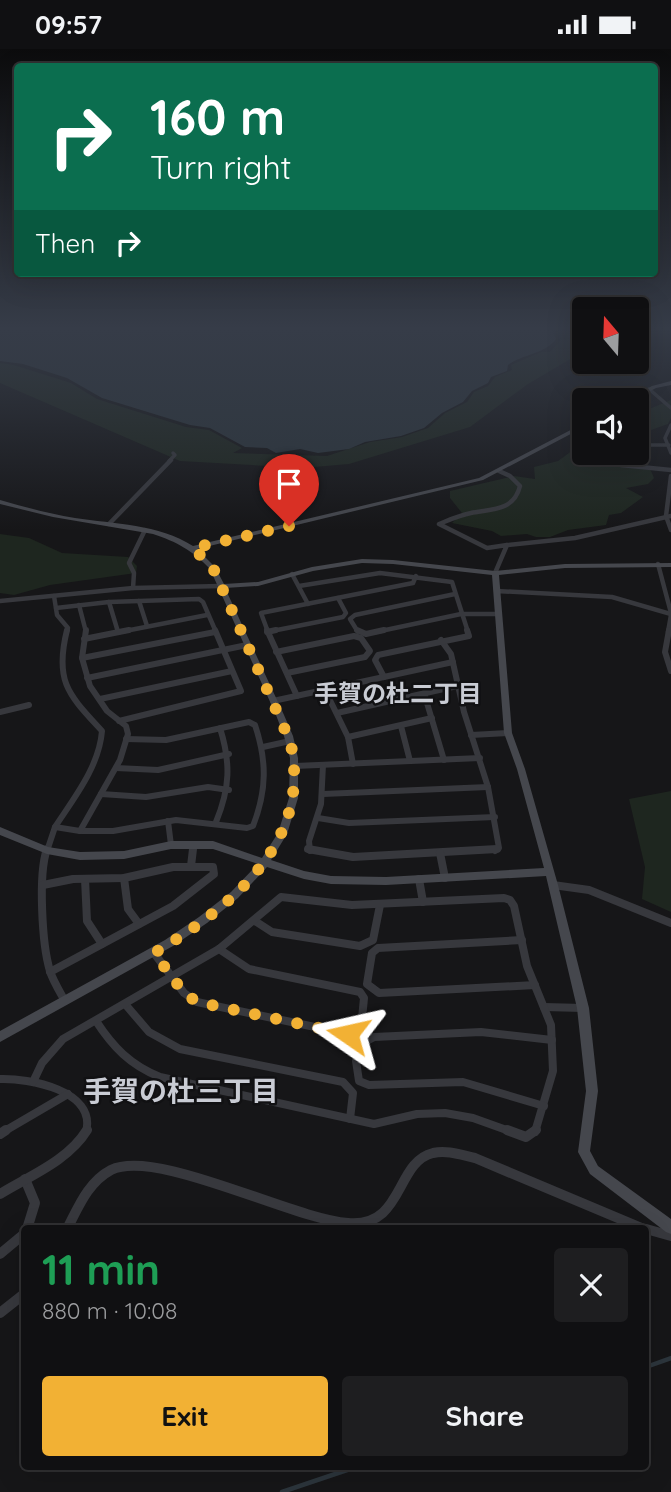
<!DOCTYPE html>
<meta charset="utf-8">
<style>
body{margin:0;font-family:Quicksand,"Noto Sans JP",sans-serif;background:#1e1e20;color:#f1f3f6;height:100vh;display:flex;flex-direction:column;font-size:26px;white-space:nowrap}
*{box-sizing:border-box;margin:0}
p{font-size:23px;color:#9c9d9f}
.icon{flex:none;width:38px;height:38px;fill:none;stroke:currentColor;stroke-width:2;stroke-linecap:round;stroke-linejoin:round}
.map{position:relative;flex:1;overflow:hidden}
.drawer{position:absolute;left:21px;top:1176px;width:628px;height:245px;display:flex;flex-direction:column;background:#101012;border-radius:7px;box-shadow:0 7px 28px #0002,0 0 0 2px #303032}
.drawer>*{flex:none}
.hud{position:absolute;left:14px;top:14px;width:644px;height:214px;border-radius:7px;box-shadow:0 7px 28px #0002,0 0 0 2px #303032;background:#0b6e4f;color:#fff;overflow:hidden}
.needle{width:46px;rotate:341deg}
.tools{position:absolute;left:572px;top:248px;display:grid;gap:14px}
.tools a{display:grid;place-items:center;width:77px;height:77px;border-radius:7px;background:#101012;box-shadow:0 7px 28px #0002,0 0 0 2px #303032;font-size:35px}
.pin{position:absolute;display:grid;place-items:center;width:60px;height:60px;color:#fff;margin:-72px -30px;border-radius:50% 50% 50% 0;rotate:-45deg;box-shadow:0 0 7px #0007}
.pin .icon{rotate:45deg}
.me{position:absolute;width:77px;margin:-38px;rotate:281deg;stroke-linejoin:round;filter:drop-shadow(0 0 5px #0008)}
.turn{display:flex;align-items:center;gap:24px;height:147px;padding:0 21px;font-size:32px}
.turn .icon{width:91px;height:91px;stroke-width:2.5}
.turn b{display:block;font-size:49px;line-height:60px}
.then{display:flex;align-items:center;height:66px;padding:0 21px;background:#0003;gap:14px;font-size:26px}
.round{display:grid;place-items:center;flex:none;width:74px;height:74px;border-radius:7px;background:#1e1e20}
.headline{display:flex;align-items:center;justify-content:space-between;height:119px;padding:0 21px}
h1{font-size:42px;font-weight:800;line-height:52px;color:#1e9e55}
.button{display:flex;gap:14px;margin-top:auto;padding:14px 21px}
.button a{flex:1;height:80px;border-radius:7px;background:#f2b134;color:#111;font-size:28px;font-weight:800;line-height:80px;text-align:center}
.button a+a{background:#1e1e20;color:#f1f3f6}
.status{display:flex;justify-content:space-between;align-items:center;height:49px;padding:0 35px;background:#101012;direction:ltr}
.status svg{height:19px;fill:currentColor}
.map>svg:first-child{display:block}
.green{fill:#1e261f}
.water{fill:#2c353c}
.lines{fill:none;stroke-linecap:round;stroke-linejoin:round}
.stream{stroke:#2c353c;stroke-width:4.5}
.street-far4{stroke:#37383d;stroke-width:3.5}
.street-far3{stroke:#37383d;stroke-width:4.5}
.street-far2{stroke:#37383d;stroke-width:6}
.street-far1{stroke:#37383d;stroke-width:8}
.street{stroke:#37383d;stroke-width:10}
.secondary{fill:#45474d;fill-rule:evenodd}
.route{stroke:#f2b134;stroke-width:12;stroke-dasharray:0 21.6}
.labels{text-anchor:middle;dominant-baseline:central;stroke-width:5;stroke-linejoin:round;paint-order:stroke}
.neighbourhood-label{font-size:24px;font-weight:bold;fill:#c9ccd4;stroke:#111113}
.near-neighbourhood-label{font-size:28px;font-weight:bold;fill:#c9ccd4;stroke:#111113}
</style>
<div class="status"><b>09:57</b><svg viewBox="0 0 49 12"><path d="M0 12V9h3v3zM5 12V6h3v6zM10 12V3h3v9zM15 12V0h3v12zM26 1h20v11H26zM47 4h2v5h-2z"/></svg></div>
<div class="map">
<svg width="671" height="1443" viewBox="0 0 671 1443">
<rect width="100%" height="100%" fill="#161618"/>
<g class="green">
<path d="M556,278H584V302L528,335L470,378L349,415L303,419L180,412L0,334V314L14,316L71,334L97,350L186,378L209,381L242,399L233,404L327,407L370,393L402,388L428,379L445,364L467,353L474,343L488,337L495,328L512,321L511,316L541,303H550L560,292Z"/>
<path d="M671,351V369L668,375L637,386V365Z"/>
<path d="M584,393V404C610,404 645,400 654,429L648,435L626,439L643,448L621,464L609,466L606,476L568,481L550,488H536L527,485L501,487L492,482L452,474L462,464L450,449V442L514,427L535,430L534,418L558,412Z"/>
<path d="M0,485L29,489L62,504L128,508L137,517L136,524L50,536L14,546L0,544Z"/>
<path d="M671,742V863L642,850L645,818L629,750Z"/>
</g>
<path class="water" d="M0,278H551L556,290C545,305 523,305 508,316L507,322L491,328L488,334L472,342L463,353L442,364L424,379L401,387L365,393L349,400L318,404L300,400L276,404L267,399L245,398L210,379L190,376L102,349L67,329L23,315L0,312Z"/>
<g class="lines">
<g class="stream">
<path d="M646,1318L671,1309"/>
<path d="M282,1443L356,1418"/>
</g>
<g class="street-far4">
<path d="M649,340L671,359"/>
<path d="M671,376L665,389L671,404"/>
<path d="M637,396H669"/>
<path d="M617,404L615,410L617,412"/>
<path d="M169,412L175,406L173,404"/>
</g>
<g class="street-far3">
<path d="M616,411L621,416L671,421"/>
<path d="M671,427L666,467L671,481"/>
<path d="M109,475L171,411"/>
<path d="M507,496L575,489L671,467"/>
<path d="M658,515L671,564"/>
<path d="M495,524L507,496L487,499L439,475C449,471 460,466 471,464C492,460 514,462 520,437L510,427L499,422"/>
<path d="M292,525L308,555"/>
<path d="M299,537L380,524L452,533L468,583"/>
<path d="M133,539L134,524L129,514L145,481"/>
<path d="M496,542L612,548L671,565"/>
<path d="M54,547L57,566L68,579L67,583"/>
<path d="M0,552L133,539L221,537"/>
<path d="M139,552L147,577"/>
<path d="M109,553L118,583"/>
<path d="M79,556L86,583"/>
<path d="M56,559L109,553L199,550L203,553L216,583"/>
<path d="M120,583L207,566"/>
<path d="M267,583L343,568L346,564L338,549"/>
<path d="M268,583L261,564L413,534L416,527"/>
<path d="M358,583L350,570L355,566L455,545"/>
<path d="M376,583L461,565H497"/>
<path d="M668,583L671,566"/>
</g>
<g class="street-far2">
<path d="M267,581L297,647"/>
<path d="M357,581L366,585L384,581"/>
<path d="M669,581L665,603L671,622"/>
<path d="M267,583L276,581"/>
<path d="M84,590L129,581"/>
<path d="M441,591L451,605L464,663L488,738L499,799L495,802"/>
<path d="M276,603L354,587L361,589L370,602L365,608L287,624"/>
<path d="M82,609L215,583"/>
<path d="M384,628L375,611L378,606L469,587L467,581"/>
<path d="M87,629L247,596"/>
<path d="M325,641L348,688L353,715"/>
<path d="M424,644L444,711"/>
<path d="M100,650L232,622"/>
<path d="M273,652L453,613"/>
<path d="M0,663L29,656"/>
<path d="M337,664L457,637"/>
<path d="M119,672L241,642L215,581"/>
<path d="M401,677L410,712"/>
<path d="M471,686L508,684"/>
<path d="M348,688L432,669"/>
<path d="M263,698L290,692"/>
<path d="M295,717L480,709"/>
<path d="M116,719L158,721L229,705"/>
<path d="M101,745L146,748L208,738L229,741"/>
<path d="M323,745L488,738"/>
<path d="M318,769L349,774L495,768"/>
<path d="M168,772L171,796"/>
<path d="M216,773C230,739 231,714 220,679"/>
<path d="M55,778C74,749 99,718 102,682C69,646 54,633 67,581"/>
<path d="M80,782H113L176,771L247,779L253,777C267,741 267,712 255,676L249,673L166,691L126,690"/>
<path d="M47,802L55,778L80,782L120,711L128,685L126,677L107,662L90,637L82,609L86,581"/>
<path d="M193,802L194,795"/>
<path d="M310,802L309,792L321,755L323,716"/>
</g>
<g class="street-far1">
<path d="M47,800C38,825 42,896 50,922C53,932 60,943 65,952"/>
<path d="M308,800L353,808L497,800"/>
<path d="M440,804L445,829"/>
<path d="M191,817L193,800"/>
<path d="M124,829L128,860L139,875"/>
<path d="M85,830L87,872L102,895"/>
<path d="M419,830L423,853"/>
<path d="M43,836L73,830L124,829L173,818H213L214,825L173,857L50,923"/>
<path d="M553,836L589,841L671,874"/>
<path d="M255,872L272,883L360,897L373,891L380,856"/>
<path d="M522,891L378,899L372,904L367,935L379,944L535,936"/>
<path d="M154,904L184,944L197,953L348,985L361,980L364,949L360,943L249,920L219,900"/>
<path d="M125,955L149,983L180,1000L343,1033L353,1044L350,1070"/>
<path d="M544,958L583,959"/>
<path d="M96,972C113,998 130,1016 160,1028L374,1075L417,1065L445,1064L473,1069L512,1083"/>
<path d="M0,1030C28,1029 97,1041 86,1083"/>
<path d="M33,1033L42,1014L63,990L219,900L281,848L352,856L504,849L510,851L514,857L527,917L551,976L553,1022L535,1083"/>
<path d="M544,1057L463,1033L369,1036L359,1032L356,1012L363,994L374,988L481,983L552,991"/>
<path d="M3,1083L68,1045"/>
</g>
<g class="street">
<path d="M507,1081L526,1088L536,1081"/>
<path d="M0,1085L6,1081"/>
<path d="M25,1130L35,1154L27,1180"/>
<path d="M0,1145C29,1127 68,1112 87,1081"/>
<path d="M67,1180C78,1159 88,1133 111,1121C157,1099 292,1170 348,1174C404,1179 395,1113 433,1104C448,1101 461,1106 475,1109L644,1180"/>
<path d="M646,1180L671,1187"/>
<path d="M0,1205L24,1185"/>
<path d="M0,1264L24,1245"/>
</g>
<g class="secondary">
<path d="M671,332V336L656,339L631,352H625L652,337Z"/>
<path d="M584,374V378L483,431L197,500L215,518L224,535L258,533L312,518L362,510L393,511L495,522L565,515L671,514V518L565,519L499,526L512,684L525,720L558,836L589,959L598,1042L590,1102L598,1117L671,1170V1185L666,1183L590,1125L578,1103L586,1042L577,959L546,827L386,836L331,835L304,830L267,818L238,849L207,874L173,897L0,993V982L165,891L199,868L231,843L258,815L213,800H171L124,810L80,811L47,805L0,786V778L48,798L80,803L124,802L171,792H213L262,809L278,784L289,749L290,709L284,687L276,666L210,520C192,501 177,493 153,485L53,468L0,455V451C25,458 50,465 75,469C114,475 159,475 193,497L479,429ZM362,514L393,515L492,526L504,684L517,720L544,819L386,828L331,827L304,822L271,811L287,785L298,749V709L293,687L284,666L225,539L258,537L313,522Z"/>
</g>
</g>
<linearGradient id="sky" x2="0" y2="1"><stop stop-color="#0c0c0d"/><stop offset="0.58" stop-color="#363c48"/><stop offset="1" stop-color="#363c48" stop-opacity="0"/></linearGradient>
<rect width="671" height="481" fill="url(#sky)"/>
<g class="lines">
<path class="route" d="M289,477L193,499L213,519L290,692C314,793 230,859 154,904L184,944L197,953L348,985"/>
</g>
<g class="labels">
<g class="neighbourhood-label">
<text x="398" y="644">手賀の杜二丁目</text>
</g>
<g class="near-neighbourhood-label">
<text x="181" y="1041">手賀の杜三丁目</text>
</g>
</g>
</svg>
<div class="tools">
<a><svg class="needle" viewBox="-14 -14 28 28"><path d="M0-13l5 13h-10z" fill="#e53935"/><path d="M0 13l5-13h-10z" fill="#9c9d9f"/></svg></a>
<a><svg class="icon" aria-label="sound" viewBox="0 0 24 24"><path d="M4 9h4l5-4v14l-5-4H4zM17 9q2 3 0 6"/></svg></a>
</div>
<div class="pin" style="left:289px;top:477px;background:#d93025"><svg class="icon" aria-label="arrive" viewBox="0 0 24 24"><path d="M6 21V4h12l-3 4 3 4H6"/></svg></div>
<svg class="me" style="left:348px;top:985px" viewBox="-20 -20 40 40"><path d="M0-17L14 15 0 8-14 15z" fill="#f2b134" stroke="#fff" stroke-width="4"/></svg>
<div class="hud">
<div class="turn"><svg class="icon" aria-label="right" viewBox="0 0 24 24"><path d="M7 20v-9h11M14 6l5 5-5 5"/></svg><div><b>160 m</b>Turn right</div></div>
<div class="then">Then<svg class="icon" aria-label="right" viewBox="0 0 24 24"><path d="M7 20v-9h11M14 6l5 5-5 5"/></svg></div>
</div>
<section class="drawer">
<div class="headline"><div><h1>11 min</h1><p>880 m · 10:08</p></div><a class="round"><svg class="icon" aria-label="close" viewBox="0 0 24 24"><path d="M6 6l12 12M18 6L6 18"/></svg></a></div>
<div class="button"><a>Exit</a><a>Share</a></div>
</section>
</div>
